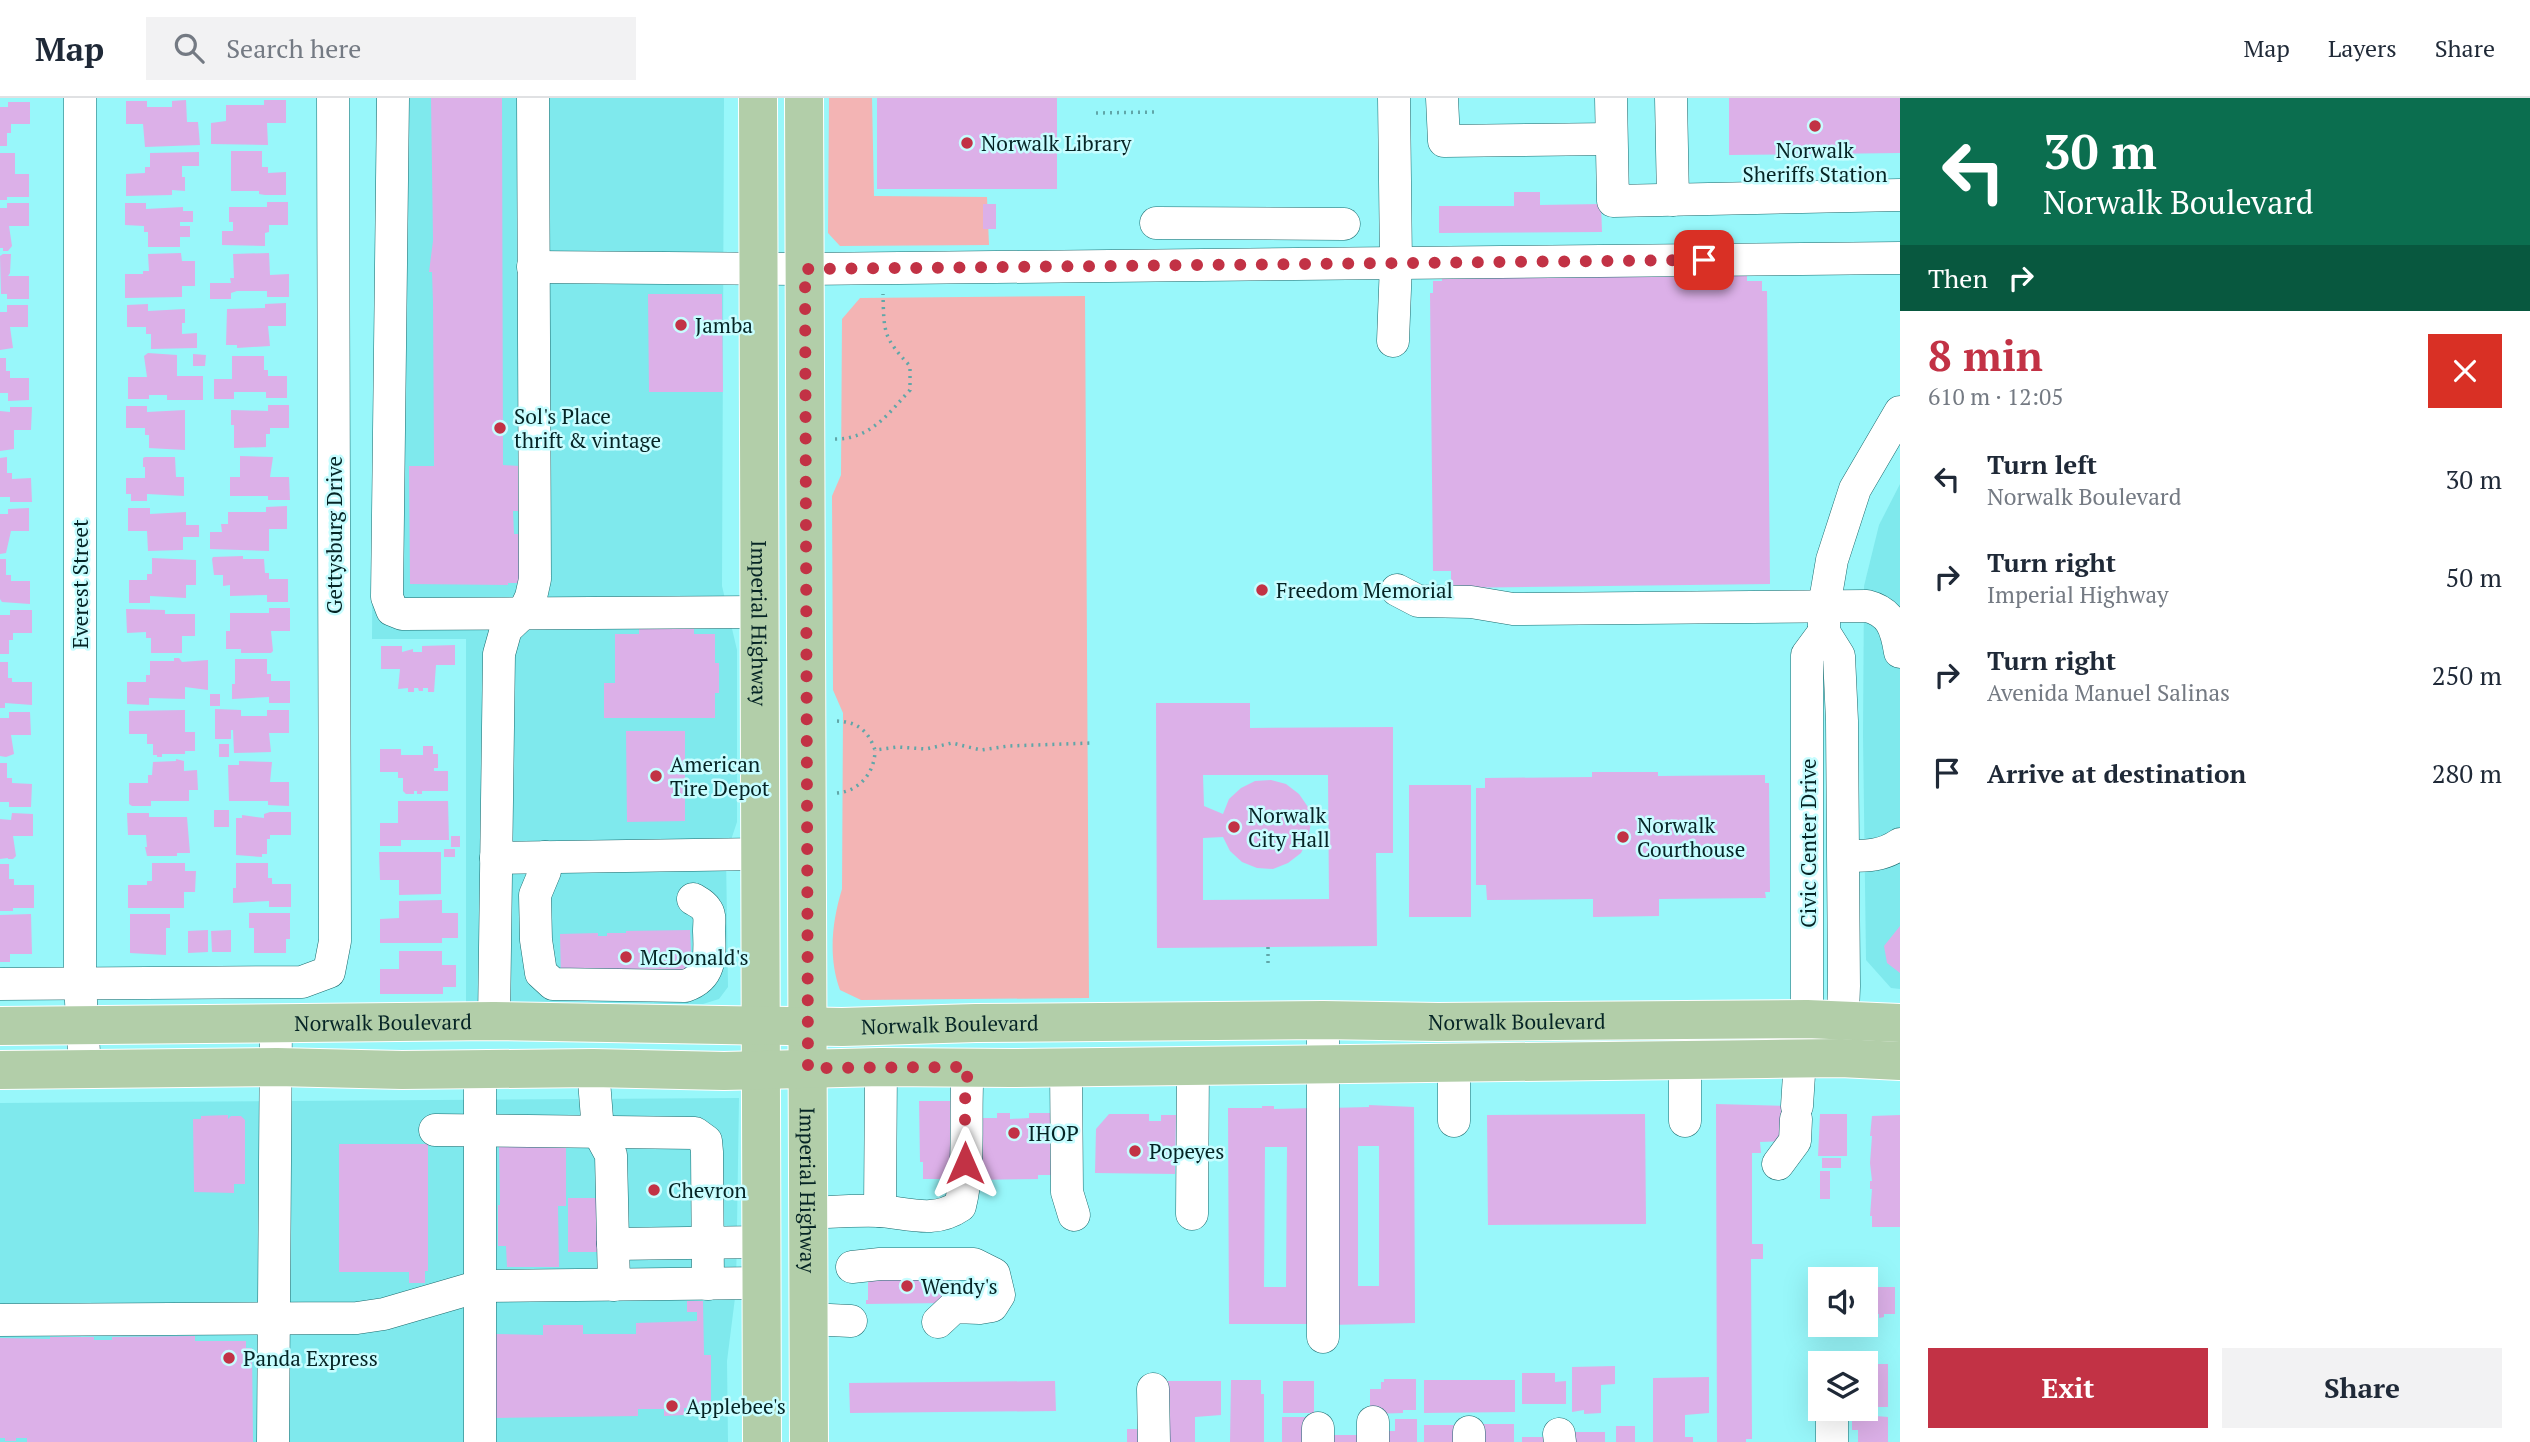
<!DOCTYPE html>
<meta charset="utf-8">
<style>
body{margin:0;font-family:"PT Serif",serif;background:#f2f2f3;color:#1f2937;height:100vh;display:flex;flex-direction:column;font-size:26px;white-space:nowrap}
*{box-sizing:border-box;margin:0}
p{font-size:23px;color:#747a83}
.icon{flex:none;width:38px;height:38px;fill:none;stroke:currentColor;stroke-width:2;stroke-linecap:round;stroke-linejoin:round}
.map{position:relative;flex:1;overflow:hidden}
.drawer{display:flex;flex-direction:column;background:#fff;width:630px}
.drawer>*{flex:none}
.guide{background:#0b6e4f;color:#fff;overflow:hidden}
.fabs{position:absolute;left:1808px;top:1169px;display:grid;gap:14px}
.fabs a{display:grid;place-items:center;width:70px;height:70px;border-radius:0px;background:#fff;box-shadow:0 7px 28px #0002;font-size:35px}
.pin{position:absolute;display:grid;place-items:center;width:60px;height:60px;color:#fff;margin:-30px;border-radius:14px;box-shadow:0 4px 10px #0006}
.me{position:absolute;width:77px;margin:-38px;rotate:0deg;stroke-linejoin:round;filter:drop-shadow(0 0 5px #0008)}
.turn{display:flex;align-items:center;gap:24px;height:147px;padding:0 28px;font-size:32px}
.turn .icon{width:91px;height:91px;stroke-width:2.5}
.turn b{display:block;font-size:49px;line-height:60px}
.then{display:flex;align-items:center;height:66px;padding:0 28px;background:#0003;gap:14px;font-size:26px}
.round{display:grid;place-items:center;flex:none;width:74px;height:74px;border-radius:0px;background:#f2f2f3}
.head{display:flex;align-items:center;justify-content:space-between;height:119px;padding:0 28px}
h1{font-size:42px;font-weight:700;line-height:52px;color:#c23245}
.action{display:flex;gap:14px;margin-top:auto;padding:14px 28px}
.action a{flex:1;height:80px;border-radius:0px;background:#c23245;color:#fff;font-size:28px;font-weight:700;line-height:80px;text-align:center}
.action a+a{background:#f2f2f3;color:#1f2937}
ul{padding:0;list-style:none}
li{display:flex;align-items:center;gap:21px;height:98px;padding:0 28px}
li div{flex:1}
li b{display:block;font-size:26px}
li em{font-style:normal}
header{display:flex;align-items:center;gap:42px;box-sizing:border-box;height:98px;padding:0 35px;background:#fff;border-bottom:2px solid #e0e1e3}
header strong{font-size:33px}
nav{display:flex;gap:38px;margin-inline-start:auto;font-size:24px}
.search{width:490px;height:63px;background:#f2f2f3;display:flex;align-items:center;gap:18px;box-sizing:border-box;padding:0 24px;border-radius:0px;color:#747a83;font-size:26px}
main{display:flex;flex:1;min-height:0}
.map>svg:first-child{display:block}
.built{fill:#7fe9ed}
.green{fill:#f3b4b4}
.building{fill:#dcb0e8;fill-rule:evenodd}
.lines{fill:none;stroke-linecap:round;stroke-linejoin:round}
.minor-casing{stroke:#1b696c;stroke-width:33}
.major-casing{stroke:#fff;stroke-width:40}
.path{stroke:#60a6a8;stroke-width:3.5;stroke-dasharray:2 5;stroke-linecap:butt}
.minor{stroke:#fff;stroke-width:32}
.major{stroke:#b2cea9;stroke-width:38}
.route{stroke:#c23245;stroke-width:12;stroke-dasharray:0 21.6}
.poi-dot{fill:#c23245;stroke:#c7fdff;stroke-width:2.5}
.labels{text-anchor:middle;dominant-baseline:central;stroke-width:5;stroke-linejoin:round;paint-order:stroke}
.poi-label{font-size:21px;fill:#052425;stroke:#c7fdff;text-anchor:start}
.street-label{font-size:21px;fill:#052425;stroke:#c7fdff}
</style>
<header>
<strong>Map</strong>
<div class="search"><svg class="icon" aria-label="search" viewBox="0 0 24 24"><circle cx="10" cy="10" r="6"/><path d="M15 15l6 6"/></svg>Search here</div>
<nav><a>Map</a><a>Layers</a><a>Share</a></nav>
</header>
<main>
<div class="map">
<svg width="1900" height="1344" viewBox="0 0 1900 1344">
<rect width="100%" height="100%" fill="#98f7fa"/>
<g class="built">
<path d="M376,0H724L722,488L737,552V724L726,757L728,889L719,901L703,906L466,905V541H372Z"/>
<path d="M1900,386V891L1891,890L1866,862L1863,637L1864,488L1879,427Z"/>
<path d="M739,1000L736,1192L727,1263L728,1344H0V1005Z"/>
</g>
<g class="green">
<path d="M829,0H872L874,98L987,99L989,147L840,148L828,135Z"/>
<path d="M1085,198L1089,900L861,902L840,892C828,859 832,824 842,791L843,615L833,592L832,398L841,377L842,221L860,200Z"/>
</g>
<g class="building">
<path d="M431,0H502L503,367L519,368L520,410L519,413H513L514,436H519L520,485H508V487L410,486L409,368H434L433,204L432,174H429L433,143Z"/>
<rect x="877" y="0" width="180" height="91"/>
<path d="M1729,0H1900V55L1729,57Z"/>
<path d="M186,2L187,24H198L200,47L145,49L143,26H126V3H147V9H172V3Z"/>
<path d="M264,2H286V25H267L268,47L211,46V25L226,23V7H264Z"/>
<path d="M8,4H30V26H11V35H7V48H0V9H8Z"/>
<path d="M231,53H262V69H268V75L286,74V97H265L259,96V93H231Z"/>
<path d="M199,54V68H182V79H185V93L172,92V97L126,98V76L145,75V69H150V55Z"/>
<path d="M0,55H15V76H29V99H7V102H0Z"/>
<path d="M1514,94H1540V107L1601,106L1602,134L1439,135V108H1514Z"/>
<path d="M267,104H288V127H269V134L265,135V148L222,147V133H233V124H229V109H267Z"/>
<path d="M7,105H29V128H9L12,148L8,153H3V150H0V110H7Z"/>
<path d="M125,105H146V111L183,109V113H193V124H180V128H190V139H180V149H148V134H144V128L125,127Z"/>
<rect x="983" y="106" width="13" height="25"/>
<path d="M181,155L182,163H195V188H182V199L125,200V176H143V173H149L148,156Z"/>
<path d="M269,155L270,177L289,176V199H267V193H237L231,195V201H210V185H231L230,180H234L233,156Z"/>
<path d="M3,156H11L10,175L8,178H29V201H7V196H1L0,158Z"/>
<path d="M1747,177V183H1762V193H1767L1770,486L1451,490V473H1433L1430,195H1433V183H1442V180Z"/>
<path d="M648,196H722L723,294H649Z"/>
<path d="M286,205V228H268L270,248L237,250V247H226L227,211L265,210V206Z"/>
<path d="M148,206V213L185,211V225H182V236L197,235V250L151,251V236H146V229H127V207Z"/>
<path d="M7,207H28V229H10L13,250L0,252V214H7Z"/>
<path d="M148,255L177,257V278H203V302H167V297H149V301H128V279H147L144,258Z"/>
<path d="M193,256L206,257L205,268H193Z"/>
<path d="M232,258H264V272H268V278H287V300H266V294H234V301H214V281H232Z"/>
<path d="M0,260H6V273H10V280H29V302L8,303V295H0Z"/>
<path d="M268,307H289V330H270V336H266V349L234,350V327H231V312L268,313Z"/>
<path d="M126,308H147V314L185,312V352L149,350V337H145V330H126Z"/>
<path d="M10,309H32L31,332H14V351L0,353V313L10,314Z"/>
<path d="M240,358L273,359L270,379H289L290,402H268V398H230V379H240Z"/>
<path d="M7,359V375H12V381L31,380L32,404H10V399H0V360Z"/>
<path d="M145,359H175L176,379H184V398L147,396V403H131V396H126V380H145V369H143V360Z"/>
<path d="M287,408V431H269V453L210,451V434H222L221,426H228V414H266V409Z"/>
<path d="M29,410V433H11L6,455L0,456V416H8V411Z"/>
<path d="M128,410H150V416L186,414V427H199V439H183V452L148,453L147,433H128Z"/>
<path d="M243,458V461H264L265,475H269V481H288V504H267V497L230,498V487L223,488V477H214L212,461L213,459Z"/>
<path d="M152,460L196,462V487H186V500L150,498V505H129V482H147V476H152Z"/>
<path d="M0,461H6V477H11V483H30V506L2,504L0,501Z"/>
<path d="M269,510H290V533H271L273,553L271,555H241V551H226V533H230V515H269Z"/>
<path d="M126,511L165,512V516H195V538H182V555H151V540H146V534L127,535Z"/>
<path d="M10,512H32V535H13V542H9V556H0V517H10Z"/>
<path d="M639,530H694V536H715V565H719V595H715V620H604V585H615V536H639Z"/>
<path d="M455,547V567H436L434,594H428V590H423V593H419L418,590H414V594H408V590L398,591L400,571H381V548H402V554L413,551V554H422V548Z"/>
<path d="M174,560H179L182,564L208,562V592L185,589V601L149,600V607L127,606V584H146V577H150V563H174Z"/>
<path d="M235,561H267V576H271V583H290V605H269V599L232,601V586H235Z"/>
<path d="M0,564H8V580H12V584H32V607L5,605V610H0Z"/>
<rect x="210" y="596" width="10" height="12"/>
<path d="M1156,605H1250V630L1393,629V755H1376L1377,848L1157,850ZM1203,677H1328L1329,801L1203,802V740L1223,739L1230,753L1242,764L1257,770L1273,771L1288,765L1301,755L1308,741L1311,725L1308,709L1299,696L1286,686L1271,682L1255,683L1241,690L1229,701L1223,716L1204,708Z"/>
<path d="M215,611L241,612V618H267V612H289V635H269L271,654L234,655L233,632H231V641H215Z"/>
<path d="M185,612V634H195V653H185V656H162V659H157V657H153V646H147V636H129V613Z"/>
<path d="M9,614H30L31,637H11L14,656L6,659L0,658V620H9Z"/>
<path d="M626,633H685V723L627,724Z"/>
<rect x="219" y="646" width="10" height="13"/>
<path d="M423,648H433V656H438V670H434V673H448V693H422V696H417V693H414V696H406L403,693V680H398V674H380V651H401V657H423Z"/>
<path d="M176,661L184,663V673L197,672L198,692H189V703H151V708H132L129,706V685H148V677H152L153,664L176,663Z"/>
<path d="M239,663L272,664L270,684H289V708L268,707V703H229L228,667H239Z"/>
<path d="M0,665H7V680H12V685L32,686L31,709H9V704H0Z"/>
<path d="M1592,674H1658V678L1765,677V685H1769L1770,794H1765L1766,800L1659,801V818L1593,819V801L1487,802L1486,787H1476V690H1485V680L1592,679Z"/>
<rect x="1409" y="687" width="62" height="132"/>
<path d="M398,703H448L449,742H401V748H380V725H398Z"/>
<rect x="214" y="712" width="15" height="17"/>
<path d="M270,714H291V737H270V741H267V756H262V759L236,757V720H242V717L264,720V716Z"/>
<path d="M12,715L33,716V738H13L16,758L13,761H8V760L0,761V721L11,722Z"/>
<path d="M127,715H149V719H187L190,755H177V758H147L145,749H147L146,737H128Z"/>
<rect x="451" y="738" width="9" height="11"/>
<rect x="444" y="751" width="11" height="8"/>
<path d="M379,754H441V796L399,797V782H380Z"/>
<path d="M152,765H185V773H196L195,794H184V810H128V787H147V783H152Z"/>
<path d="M236,765H268V780H272V786H291V809H269V803L233,805V790H236Z"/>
<path d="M0,766H9V781H14V787H34V810H13V813H0Z"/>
<path d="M442,802V815H458V840H442V845H380V821L399,820V803Z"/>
<path d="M249,815H290V841H286V855H254V830H249Z"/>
<path d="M31,816L32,856H10V864H0V817Z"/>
<path d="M130,816H170V830H166V857L130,855Z"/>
<path d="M1900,828V875L1887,865L1884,848Z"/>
<path d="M208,832V854L188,855V833Z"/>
<path d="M231,832V854H212L211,833Z"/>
<path d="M690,832L692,874L561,881L560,836L598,835V838H607V835H626V833Z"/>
<path d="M399,853H442V867H456V889H443V896H380V871H399Z"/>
<path d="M919,1003H959L955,1081H923V1064H920Z"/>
<path d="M1716,1006L1785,1008L1786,1043L1760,1044L1761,1055H1752V1146H1763V1161H1751L1752,1341H1746V1344H1717Z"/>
<path d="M1369,1007L1414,1009L1415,1225L1330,1227L1329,1010L1369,1009ZM1358,1048H1379V1188H1358Z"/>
<path d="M1262,1008H1274V1011L1313,1010L1314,1226H1229L1228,1010H1262ZM1265,1049H1287L1286,1189H1264Z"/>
<path d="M997,1015H1010V1021L1029,1020V1015H1052L1053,1077H1038V1081L973,1082L976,1020H997Z"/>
<path d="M1109,1016H1149V1023H1161V1017H1176L1175,1076L1095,1075L1096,1031Z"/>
<path d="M1645,1016L1646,1126L1488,1127L1487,1017Z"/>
<path d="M1820,1016H1847V1058H1818Z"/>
<path d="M228,1017V1021L231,1018H241L245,1022V1086H234V1095L194,1094L193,1021H201V1018Z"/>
<path d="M1900,1017V1129H1872V1118H1870L1872,1091H1870V1083H1872L1870,1065L1872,1038H1870L1872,1018Z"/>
<path d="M339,1046H428V1173H425V1185H409V1174H339Z"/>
<path d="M499,1049H566V1108H558L559,1169H507L506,1148H498V1107H500Z"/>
<rect x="1822" y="1060" width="19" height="10"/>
<rect x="1820" y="1073" width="10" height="28"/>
<rect x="568" y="1100" width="32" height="54"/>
<path d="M946,1171V1205L866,1206V1202H868V1174Z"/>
<path d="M1866,1189H1895V1216H1884V1219L1879,1220V1216H1866Z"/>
<path d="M687,1203H703L704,1257H711V1310H684V1317L664,1318V1311H638V1318L495,1320V1236L543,1237V1227H583V1236H636V1225L697,1223V1214H687Z"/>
<path d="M195,1238V1243H246V1250H252L253,1344H27V1340H16V1343H5V1340H0V1240L50,1241V1239H94V1242H112V1239Z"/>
<path d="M1872,1266H1888V1309H1866V1270H1872Z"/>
<path d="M1615,1268V1286L1601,1287V1315L1584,1316V1312L1572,1314V1269Z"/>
<path d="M1522,1275H1555V1284L1566,1283V1306H1522Z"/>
<path d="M1709,1279V1315L1685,1317V1339H1693V1344H1653V1280Z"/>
<path d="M1384,1281H1416V1312H1403V1315L1370,1316V1291H1381V1284H1384Z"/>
<path d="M1231,1282H1261V1296H1264V1344H1230Z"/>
<path d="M1424,1282H1515V1314L1424,1315Z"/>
<path d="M1055,1283L1056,1313L850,1315L849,1285Z"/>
<path d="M1164,1283H1221V1317L1195,1319V1344H1164Z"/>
<rect x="1283" y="1283" width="31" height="32"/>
<path d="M1852,1316L1888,1319V1344H1858V1332H1852Z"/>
<path d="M1282,1319H1314L1313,1344H1282Z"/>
<path d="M1395,1321H1417V1344H1387V1333H1395Z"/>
<rect x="1482" y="1326" width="32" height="18"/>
<rect x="1424" y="1327" width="32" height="17"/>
<rect x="1616" y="1328" width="19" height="16"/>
<rect x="1127" y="1331" width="19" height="13"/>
<rect x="1573" y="1334" width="32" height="10"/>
<rect x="1326" y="1337" width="31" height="7"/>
<rect x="1522" y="1339" width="23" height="5"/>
</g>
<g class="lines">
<g class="minor-casing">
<g id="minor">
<path d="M80,0V886L85,972"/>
<path d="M393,0L387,499L392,512L402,516L760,514"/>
<path d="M1442,0L1444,43L1611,41"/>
<path d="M1611,0L1613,103L1900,97"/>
<path d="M1671,0L1673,102"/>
<path d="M1156,125L1344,126"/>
<path d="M533,169L805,171L1900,160"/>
<path d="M1393,243L1396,165L1394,0"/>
<path d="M1397,492L1418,503L1471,504L1513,511L1867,508C1891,514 1896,530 1900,554"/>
<path d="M1844,758C1865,758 1881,759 1900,746"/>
<path d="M545,759V773L535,797L536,842L541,875L553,886L685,888C712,879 710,858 709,833C709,825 711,817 706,811C703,806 698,804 693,801"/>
<path d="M496,760L761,756"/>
<path d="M0,886L302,884L329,874L335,843L333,0"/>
<path d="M1323,922V1239"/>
<path d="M494,923L499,556L506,531L524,514L531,499L535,481L533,0"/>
<path d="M1842,945L1844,888L1842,623L1839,558L1824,534V509L1832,462L1855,391L1900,314"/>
<path d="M1685,963V1023"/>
<path d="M1454,965V1023"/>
<path d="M1066,969L1067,1094L1074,1117"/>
<path d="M593,970L598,1033L611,1057L614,1187"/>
<path d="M480,971V1344"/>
<path d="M1797,1008L1800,961L1807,921V557L1824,534"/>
<path d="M435,1032L695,1035L706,1043L707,1054L708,1186"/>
<path d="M1778,1066L1795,1043L1796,1021"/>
<path d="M880,1113L881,969"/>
<path d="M808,1115C832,1114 856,1112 880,1113C908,1115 934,1126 960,1108C971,1064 964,1015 968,969"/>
<path d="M1192,1116L1193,968"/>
<path d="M613,1146L762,1144"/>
<path d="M852,1169L880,1166H974L994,1176L999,1197L992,1208L980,1210L954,1209L938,1224"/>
<path d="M808,1221L851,1223"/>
<path d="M0,1222L357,1220L384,1216L480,1188L762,1185"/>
<path d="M1153,1291L1154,1344"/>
<path d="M1832,1311V1344"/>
<path d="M1318,1330V1344"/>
<path d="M1469,1334V1344"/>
<path d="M1559,1336L1560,1344"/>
<path d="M273,1344L276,925"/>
<path d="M1373,1344V1324"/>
</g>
</g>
<g class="major-casing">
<g id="major">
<path id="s1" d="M758,0L762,1344"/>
<path id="s2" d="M804,0L809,1344"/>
<path id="s3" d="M0,928L494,923L842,929L976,925L1323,922L1438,924L1807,921L1900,925"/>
<path d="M0,972L277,969L402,972L593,970L724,973L881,969L1012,970L1766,961L1841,960L1900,963"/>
</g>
</g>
<g class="path">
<path d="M1096,15L1155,14"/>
<path d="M835,341C871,341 888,316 910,292V268C883,239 884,235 883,196"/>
<path d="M837,623C857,624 868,632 875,652L897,649L926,651L952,645L981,652L1008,648L1092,645"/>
<path d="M837,695C860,693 875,674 875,652"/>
<path d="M1268,849V867"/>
</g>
<use href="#minor" class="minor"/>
<use href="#major" class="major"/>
</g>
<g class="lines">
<path class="route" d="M965,1065V1002L968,969L808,970L805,171L1704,162"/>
</g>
<g class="poi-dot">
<circle cx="1815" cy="28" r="7"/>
<circle cx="967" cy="45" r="7"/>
<circle cx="681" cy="227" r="7"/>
<circle cx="500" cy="330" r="7"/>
<circle cx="1262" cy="492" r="7"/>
<circle cx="656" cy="678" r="7"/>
<circle cx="1234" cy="729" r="7"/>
<circle cx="1623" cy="739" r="7"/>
<circle cx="626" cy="859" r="7"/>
<circle cx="1014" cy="1035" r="7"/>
<circle cx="1135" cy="1053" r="7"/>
<circle cx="654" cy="1092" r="7"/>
<circle cx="907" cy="1188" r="7"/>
<circle cx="229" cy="1260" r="7"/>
<circle cx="672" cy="1308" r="7"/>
</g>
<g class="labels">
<g class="poi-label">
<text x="981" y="45">Norwalk Library</text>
<text x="1815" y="52" text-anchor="middle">Norwalk<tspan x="1815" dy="24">Sheriffs Station</tspan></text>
<text x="695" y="227">Jamba</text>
<text x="514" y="318">Sol's Place<tspan x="514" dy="24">thrift &amp; vintage</tspan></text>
<text x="1276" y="492">Freedom Memorial</text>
<text x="670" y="666">American<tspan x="670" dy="24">Tire Depot</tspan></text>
<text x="1248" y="717">Norwalk<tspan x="1248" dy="24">City Hall</tspan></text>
<text x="1637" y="727">Norwalk<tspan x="1637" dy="24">Courthouse</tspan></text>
<text x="640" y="859">McDonald's</text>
<text x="1028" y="1035">IHOP</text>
<text x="1149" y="1053">Popeyes</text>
<text x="668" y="1092">Chevron</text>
<text x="921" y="1188">Wendy's</text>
<text x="243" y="1260">Panda Express</text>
<text x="686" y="1308">Applebee's</text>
</g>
<g class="street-label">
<text transform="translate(334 437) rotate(-90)">Gettysburg Drive</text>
<text transform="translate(80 486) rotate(-90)">Everest Street</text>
<text stroke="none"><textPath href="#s1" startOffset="525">Imperial Highway</textPath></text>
<text transform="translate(1808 745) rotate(-90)">Civic Center Drive</text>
<text stroke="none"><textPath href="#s3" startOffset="1517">Norwalk Boulevard</textPath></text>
<text stroke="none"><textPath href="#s3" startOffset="383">Norwalk Boulevard</textPath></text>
<text stroke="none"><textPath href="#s3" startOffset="950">Norwalk Boulevard</textPath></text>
<text stroke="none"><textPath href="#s2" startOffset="1092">Imperial Highway</textPath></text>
</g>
</g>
</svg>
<div class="fabs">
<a><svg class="icon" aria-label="sound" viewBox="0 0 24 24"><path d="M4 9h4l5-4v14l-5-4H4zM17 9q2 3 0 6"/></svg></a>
<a><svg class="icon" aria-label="layers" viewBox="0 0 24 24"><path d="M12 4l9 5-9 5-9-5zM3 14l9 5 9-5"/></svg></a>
</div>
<div class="pin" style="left:1704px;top:162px;background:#d93025"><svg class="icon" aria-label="arrive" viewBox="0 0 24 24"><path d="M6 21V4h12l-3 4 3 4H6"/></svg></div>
<svg class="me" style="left:965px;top:1065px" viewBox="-20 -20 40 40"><path d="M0-17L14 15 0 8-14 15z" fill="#c23245" stroke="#fff" stroke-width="4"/></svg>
</div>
<section class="drawer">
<div class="guide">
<div class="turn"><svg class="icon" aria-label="left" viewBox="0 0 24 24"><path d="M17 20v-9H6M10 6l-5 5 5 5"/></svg><div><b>30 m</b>Norwalk Boulevard</div></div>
<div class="then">Then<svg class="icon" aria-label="right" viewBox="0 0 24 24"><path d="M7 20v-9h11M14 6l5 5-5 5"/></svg></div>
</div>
<div class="head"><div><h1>8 min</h1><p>610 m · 12:05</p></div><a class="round" style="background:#d93025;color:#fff"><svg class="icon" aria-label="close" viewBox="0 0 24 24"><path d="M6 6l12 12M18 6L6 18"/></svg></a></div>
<ul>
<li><svg class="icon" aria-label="left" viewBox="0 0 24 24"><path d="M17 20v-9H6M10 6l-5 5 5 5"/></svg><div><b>Turn left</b><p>Norwalk Boulevard</p></div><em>30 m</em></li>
<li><svg class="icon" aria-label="right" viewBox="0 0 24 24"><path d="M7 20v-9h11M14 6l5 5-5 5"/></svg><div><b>Turn right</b><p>Imperial Highway</p></div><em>50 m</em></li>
<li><svg class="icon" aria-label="right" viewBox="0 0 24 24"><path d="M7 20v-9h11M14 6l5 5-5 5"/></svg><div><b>Turn right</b><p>Avenida Manuel Salinas</p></div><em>250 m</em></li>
<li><svg class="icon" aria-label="arrive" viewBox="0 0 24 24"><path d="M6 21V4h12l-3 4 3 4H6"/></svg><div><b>Arrive at destination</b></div><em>280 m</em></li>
</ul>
<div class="action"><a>Exit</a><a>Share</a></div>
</section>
</main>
